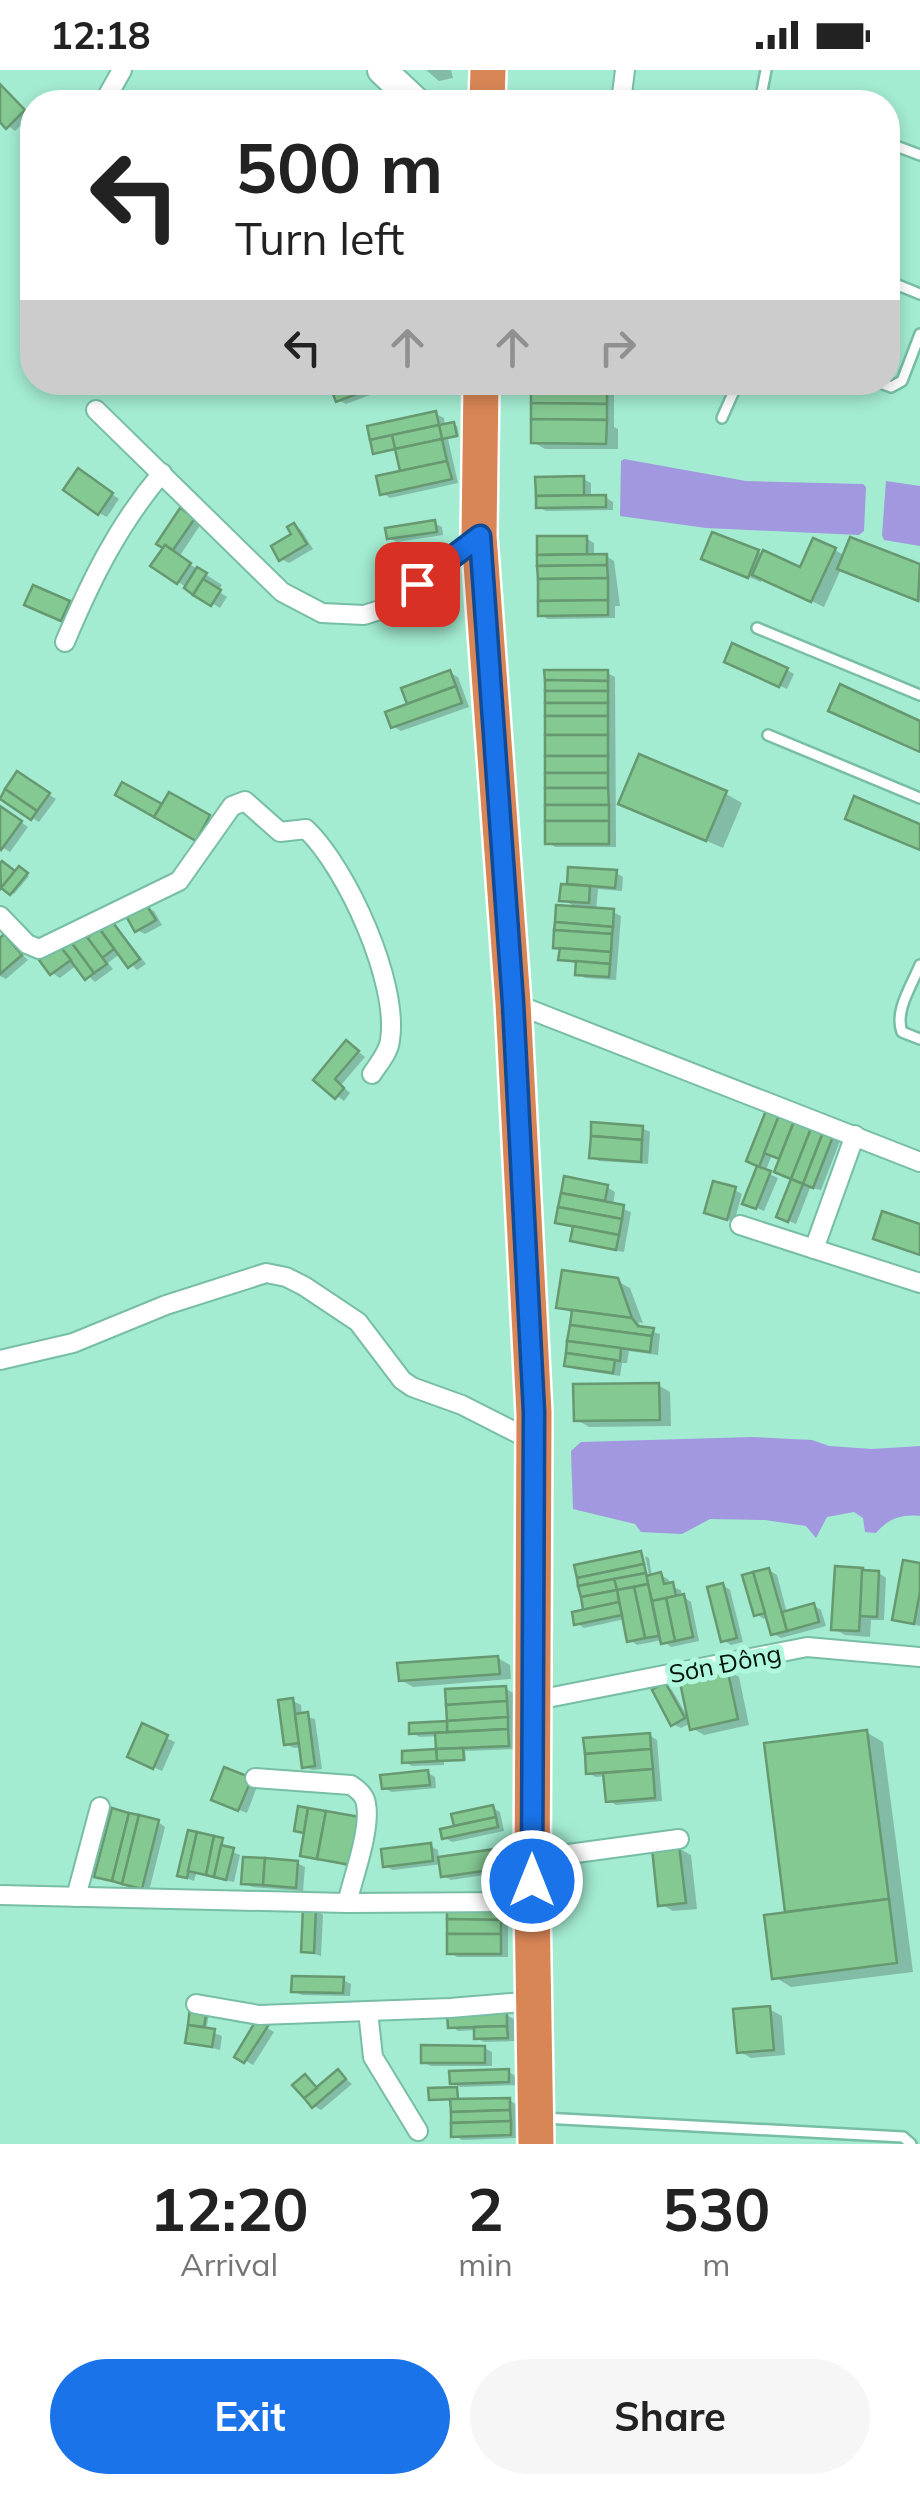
<!DOCTYPE html>
<meta charset="utf-8">
<style>
body{margin:0;font-family:Mulish,sans-serif;background:#f6f6f6;color:#222;height:100vh;display:flex;flex-direction:column;font-size:38px;white-space:nowrap}
*{box-sizing:border-box;margin:0}
p{font-size:32px;color:#767676}
.icon{flex:none;width:55px;height:55px;fill:none;stroke:currentColor;stroke-width:2;stroke-linecap:round;stroke-linejoin:round}
.map{position:relative;height:2074px;overflow:hidden}
.drawer{display:flex;flex-direction:column;background:#fff;flex:1}
.drawer>*{flex:none}
.banner{position:absolute;left:20px;top:20px;width:880px;height:305px;border-radius:40px;box-shadow:0 5px 15px #0003;background:#fff;color:#222;overflow:hidden}
.pin{position:absolute;display:grid;place-items:center;width:85px;height:85px;color:#fff;margin:-42px;border-radius:20px;box-shadow:0 5px 15px #0006}
.me{position:absolute;width:110px;margin:-55px;rotate:0deg;stroke-linejoin:round;filter:drop-shadow(0 0 8px #0008)}
.turn{display:flex;align-items:center;gap:35px;height:210px;padding:0 50px;font-size:45px}
.turn .icon{width:130px;height:130px;stroke-width:2.5}
.turn b{display:block;font-size:70px;line-height:85px}
.lanes{display:flex;align-items:center;height:95px;padding:0 50px;background:#0003;justify-content:center;gap:50px;direction:ltr}
.lanes .off{opacity:.35}
.eta{display:flex;justify-content:space-evenly;align-items:center;height:170px;text-align:center}
.eta b{font-size:60px;font-weight:700;line-height:70px}
.action{display:flex;gap:20px;margin-top:auto;padding:20px 50px}
.action a{flex:1;height:115px;border-radius:60px;background:#1a73e8;color:#fff;font-size:40px;font-weight:700;line-height:115px;text-align:center}
.action a+a{background:#f6f6f6;color:#222}
.status{display:flex;justify-content:space-between;align-items:center;height:70px;padding:0 50px;background:#fff;direction:ltr}
.status svg{height:28px;fill:currentColor}
.map>svg:first-child{display:block}
.water{fill:#a298e0}
.shadow{fill:#0003}
.building{fill:#84c892;stroke:#679971;stroke-width:2.5}
.lines{fill:none;stroke-linecap:round;stroke-linejoin:round}
.lane-casing{stroke:#77bea5;stroke-width:14}
.street-casing{stroke:#77bea5;stroke-width:22}
.secondary-casing{stroke:#77bea5;stroke-width:32}
.highway-casing{stroke:#fff;stroke-width:40}
.lane{stroke:#fff;stroke-width:9}
.street{stroke:#fff;stroke-width:18}
.secondary{stroke:#fff;stroke-width:28}
.highway{stroke:#d98656;stroke-width:35}
.route-casing{stroke:#114b97;stroke-width:25}
.route{stroke:#1a73e8;stroke-width:18}
.labels{text-anchor:middle;dominant-baseline:central;stroke-width:10;stroke-linejoin:round;paint-order:stroke}
.street-label{font-size:25px;fill:#00140c;stroke:#b0f9de}
</style>
<div class="status"><b>12:18</b><svg viewBox="0 0 49 12"><path d="M0 12V9h3v3zM5 12V6h3v6zM10 12V3h3v9zM15 12V0h3v12zM26 1h20v11H26zM47 4h2v5h-2z"/></svg></div>
<div class="map">
<svg width="920" height="2074" viewBox="0 0 920 2074">
<rect width="100%" height="100%" fill="#a3ebd1"/>
<g class="water">
<path d="M624,389L746,411L863,414L866,417L864,461L859,465L706,458L620,446L621,391Z"/>
<path d="M886,411L920,416V476L884,470L882,465Z"/>
<path d="M752,1367L812,1370L829,1376L872,1379L920,1376V1446C901,1444 888,1449 876,1463L865,1462L863,1448L854,1442L827,1447L816,1468L806,1456L765,1450L710,1449L682,1464L641,1462L635,1454L573,1439L571,1381L581,1372Z"/>
</g>
<g class="shadow">
<path d="M426,0H451L453,8L439,11Z"/>
<path d="M0,14L31,45L15,61L0,49Z"/>
<path d="M332,312H405L346,334L338,330Z"/>
<path d="M534,312H614V357L618,359V379H545L533,372Z"/>
<path d="M436,344L444,348L445,356H457L459,366L448,369L458,413L390,428L383,423L403,403L398,380L376,382Z"/>
<path d="M86,406L119,429L107,447L99,443Z"/>
<path d="M583,409L591,413V428L605,427L613,432V440L546,441L538,437V410Z"/>
<path d="M181,442L201,454L179,487L222,515L218,521L227,527L220,538L178,512L166,478L159,473Z"/>
<path d="M434,453L442,457L443,465L397,472L389,468Z"/>
<path d="M294,456L301,460L313,479L289,493L281,489L294,464Z"/>
<path d="M586,468L594,473V486H606L614,491L620,536H615V548L548,549L541,545L539,469Z"/>
<path d="M851,470L920,497V532L841,499L824,537L763,508L761,512L704,488L758,482L801,500L835,480L845,486Z"/>
<path d="M69,533L76,537L69,553L35,538Z"/>
<path d="M734,595L787,600L794,604L787,619Z"/>
<path d="M450,603L458,607L469,637L401,661L393,656L410,635Z"/>
<path d="M607,603L615,607L616,777H555L548,772Z"/>
<path d="M18,704L56,729L39,752L32,748Z"/>
<path d="M118,724L162,737L169,725L216,752L204,773Z"/>
<path d="M726,724L742,733L723,778L621,733Z"/>
<path d="M0,738L28,757L10,782L0,776Z"/>
<path d="M3,794L16,804L20,799L29,806L14,824L0,813Z"/>
<path d="M571,799L616,803L623,807L622,821L598,819L596,840L613,842L621,846L616,910L585,908L577,903L578,894L561,889L562,880L556,876L579,839L562,829L570,817Z"/>
<path d="M146,837L154,841L162,855L145,864L137,860Z"/>
<path d="M111,853L118,858L146,894L137,900L121,883L108,893L113,899L95,912L77,895L60,908L52,903L81,862L90,868Z"/>
<path d="M4,868L28,890L6,909L0,906V871Z"/>
<path d="M354,978L365,987L341,1015L350,1023L344,1031L316,1010Z"/>
<path d="M768,1041L840,1071L821,1120L810,1118L796,1154L787,1150L793,1109L782,1089L772,1085L765,1102L778,1108L764,1141L745,1133L759,1096Z"/>
<path d="M642,1058L650,1062L648,1094L599,1091L592,1087Z"/>
<path d="M566,1109L607,1117L615,1122L613,1135L631,1142L624,1182L581,1174L573,1170L575,1158L558,1152Z"/>
<path d="M735,1120L742,1124L734,1152L707,1142Z"/>
<path d="M617,1211L630,1218L643,1253L638,1252L643,1259L660,1264L658,1285L629,1281L627,1293H622L620,1306L574,1299L567,1295L574,1244L559,1236Z"/>
<path d="M658,1315L670,1322L671,1356L589,1357L577,1350Z"/>
<path d="M641,1484L644,1486H640L646,1515L651,1514L645,1486L649,1488L652,1507L661,1505L669,1510L670,1516L681,1520L682,1526L691,1532L699,1571L671,1577L662,1570L637,1575L630,1570L625,1549L584,1558L577,1553Z"/>
<path d="M920,1496V1556L895,1549Z"/>
<path d="M769,1500L777,1505L787,1543L814,1536L821,1540L826,1556L781,1568L774,1564L769,1547L764,1549L756,1544Z"/>
<path d="M879,1503L886,1508L884,1550H871L870,1567L845,1565L833,1558Z"/>
<path d="M723,1515L730,1520L743,1572L731,1575L723,1570Z"/>
<path d="M498,1588L510,1595L511,1609L413,1617L401,1610Z"/>
<path d="M727,1600L739,1607L749,1655L704,1665L692,1658L691,1653L681,1658L673,1654L665,1615L672,1620L689,1649Z"/>
<path d="M505,1618L513,1623L516,1679L465,1681L466,1690L444,1692V1695L412,1696L405,1692L439,1682L438,1666L420,1667L412,1663L449,1653Z"/>
<path d="M293,1631L301,1635L302,1646L315,1649L322,1699L312,1700L304,1696L302,1677L294,1678L286,1674Z"/>
<path d="M143,1657L175,1672L162,1701L137,1690Z"/>
<path d="M866,1662L883,1672L913,1902L791,1917L775,1907L788,1845L766,1675Z"/>
<path d="M649,1665L657,1670L662,1731L616,1735L608,1730L606,1706L596,1707L588,1703Z"/>
<path d="M225,1700L258,1714L247,1743L221,1733Z"/>
<path d="M428,1703L435,1707L436,1718L392,1722L384,1718Z"/>
<path d="M493,1738L500,1742L504,1761L452,1772L444,1767L457,1758L454,1746Z"/>
<path d="M158,1752L165,1757L149,1821L97,1806Z"/>
<path d="M371,1756L363,1800L303,1785Z"/>
<path d="M222,1770L223,1778L240,1785L234,1812L196,1804L194,1811L180,1805Z"/>
<path d="M430,1776L438,1780L439,1790L502,1781L510,1785L512,1801L451,1810L443,1806L442,1794L393,1800L385,1796Z"/>
<path d="M678,1778L691,1785L697,1839L673,1841L661,1834Z"/>
<path d="M297,1793L305,1797L303,1821L252,1817L244,1812Z"/>
<path d="M501,1838L508,1843V1887H457L450,1882Z"/>
<path d="M316,1840L323,1845L321,1886L304,1881Z"/>
<path d="M343,1910L351,1914L350,1926L302,1925L294,1921Z"/>
<path d="M769,1939L782,1946L785,1985L751,1988L739,1981Z"/>
<path d="M192,1940L209,1944L206,1960L222,1966L220,1980L188,1972Z"/>
<path d="M506,1945L514,1949L515,1971L484,1972L476,1968V1960L458,1961L450,1956Z"/>
<path d="M258,1953L274,1962L253,1995L238,1986Z"/>
<path d="M484,1978L492,1982V1996H431L423,1992Z"/>
<path d="M338,2002L352,2014L321,2040L314,2036L318,2020Z"/>
<path d="M508,2002L516,2006V2015L460,2017L452,2012Z"/>
<path d="M457,2020L460,2032L509,2030L517,2035L518,2068L462,2070L454,2065L453,2030L431,2028Z"/>
</g>
<g class="building">
<path d="M0,14L25,40L6,59L0,52Z"/>
<path d="M349,312H388L336,332L331,319Z"/>
<path d="M531,312H607V323L531,322Z"/>
<path d="M531,322L607,323V334L531,333Z"/>
<path d="M531,333L607,334V350L531,349Z"/>
<path d="M436,341L439,355L370,370L367,356Z"/>
<path d="M531,349L607,350L606,374L531,373Z"/>
<path d="M454,352L457,366L442,369L439,355Z"/>
<path d="M439,355L442,369L395,379L392,365Z"/>
<path d="M392,365L395,379L373,384L370,370Z"/>
<path d="M442,369L447,391L400,401L395,379Z"/>
<path d="M447,391L452,409L380,425L376,406Z"/>
<path d="M78,398L113,423L98,445L63,420Z"/>
<path d="M584,406V425L536,426L535,407Z"/>
<path d="M606,425V437L536,438V426Z"/>
<path d="M180,438L195,448L173,480L165,475L163,478L156,474Z"/>
<path d="M435,450L437,462L387,469L385,458Z"/>
<path d="M294,453L307,474L279,491L271,476L291,464L287,457Z"/>
<path d="M712,462L759,480L748,508L701,489Z"/>
<path d="M537,466H587V484L537,485Z"/>
<path d="M850,467L920,494L918,531L837,499Z"/>
<path d="M813,468L836,478L811,532L752,505L763,480L800,497Z"/>
<path d="M165,475L191,493L177,514L150,496Z"/>
<path d="M607,484V495L537,496V485Z"/>
<path d="M607,495L608,508L538,509L537,496Z"/>
<path d="M197,497L207,503L193,525L184,518Z"/>
<path d="M608,508V530L538,531V509Z"/>
<path d="M203,509L221,520L211,536L193,525Z"/>
<path d="M33,515L70,531L61,551L24,535Z"/>
<path d="M608,530V545L538,546V531Z"/>
<path d="M732,573L788,598L779,617L724,592Z"/>
<path d="M450,600L456,616L407,634L401,618Z"/>
<path d="M544,600H608V611L545,610Z"/>
<path d="M545,610L608,611V621H545Z"/>
<path d="M840,614L920,651V682L828,641Z"/>
<path d="M456,616L462,633L391,658L385,642Z"/>
<rect x="545" y="621" width="63" height="12"/>
<rect x="545" y="633" width="63" height="13"/>
<rect x="545" y="646" width="63" height="19"/>
<rect x="545" y="665" width="63" height="21"/>
<path d="M639,684L727,721L706,771L618,734Z"/>
<rect x="545" y="686" width="63" height="17"/>
<path d="M17,701L50,723L37,741L5,719Z"/>
<rect x="545" y="703" width="63" height="15"/>
<path d="M122,712L162,734L154,747L115,725Z"/>
<path d="M545,718H608L609,735H545Z"/>
<path d="M5,719L37,741L31,750L0,729Z"/>
<path d="M169,722L210,745L196,771L154,747Z"/>
<path d="M854,726L920,754V780L845,749Z"/>
<rect x="545" y="735" width="64" height="16"/>
<path d="M0,736L22,751L1,780L0,779Z"/>
<rect x="545" y="751" width="64" height="23"/>
<path d="M2,791L15,801L1,818L0,793Z"/>
<path d="M19,796L28,803L10,825L1,818Z"/>
<path d="M568,797L617,800L615,818L567,814Z"/>
<path d="M561,814L590,816L589,833L559,831Z"/>
<path d="M146,834L156,850L135,862L126,846Z"/>
<path d="M556,835L614,839L613,857L555,852Z"/>
<path d="M111,850L140,889L128,898L99,858Z"/>
<path d="M555,852L613,857L612,864L554,860Z"/>
<path d="M99,858L114,879L102,888L87,868Z"/>
<path d="M81,859L107,894L94,903L68,868Z"/>
<path d="M554,860L612,864L611,882L553,878Z"/>
<path d="M4,864L22,885L0,904V868Z"/>
<path d="M68,868L94,903L85,910L59,875Z"/>
<path d="M59,875L71,890L50,905L39,890Z"/>
<path d="M560,878L611,882L610,894L558,890Z"/>
<path d="M576,891L610,894L609,907L575,905Z"/>
<path d="M346,970L359,981L335,1009L344,1018L335,1029L313,1010Z"/>
<path d="M767,1038L780,1043L759,1097L746,1091Z"/>
<path d="M780,1043L795,1049L779,1089L764,1083Z"/>
<path d="M795,1049L812,1056L791,1109L774,1102Z"/>
<path d="M591,1052L643,1056L642,1070L591,1066Z"/>
<path d="M812,1056L824,1060L803,1114L791,1109Z"/>
<path d="M824,1060L834,1064L813,1118L803,1114Z"/>
<path d="M591,1066L642,1070L641,1092L589,1088Z"/>
<path d="M757,1096L771,1101L756,1139L742,1134Z"/>
<path d="M564,1106L608,1115L605,1131L561,1123Z"/>
<path d="M791,1109L803,1114L788,1152L776,1147Z"/>
<path d="M713,1111L736,1117L727,1150L704,1143Z"/>
<path d="M561,1123L624,1135L622,1149L558,1137Z"/>
<path d="M558,1137L622,1149L619,1165L555,1153Z"/>
<path d="M882,1141L920,1154V1185L873,1169Z"/>
<path d="M573,1156L619,1165L616,1180L570,1171Z"/>
<path d="M562,1200L618,1208L632,1248L556,1238Z"/>
<path d="M572,1240L632,1248L638,1256L654,1258L652,1266L570,1255Z"/>
<path d="M570,1255L652,1266L650,1282L567,1271Z"/>
<path d="M567,1271L621,1278L620,1291L566,1283Z"/>
<path d="M566,1283L615,1290L613,1303L564,1296Z"/>
<path d="M659,1313L660,1350L574,1351L573,1314Z"/>
<path d="M641,1481L644,1494L577,1508L574,1495Z"/>
<path d="M903,1490L920,1493V1522L914,1554L892,1550Z"/>
<path d="M644,1494L646,1503L578,1516L577,1508Z"/>
<path d="M835,1496L863,1498L859,1561L831,1560Z"/>
<path d="M769,1498L787,1561L771,1565L753,1502Z"/>
<path d="M862,1500L879,1501L877,1547L860,1546Z"/>
<path d="M661,1502L664,1514L673,1512L676,1526L652,1531L646,1506Z"/>
<path d="M753,1502L765,1543L754,1546L742,1505Z"/>
<path d="M646,1503L648,1514L617,1520L614,1509Z"/>
<path d="M614,1509L617,1520L581,1527L578,1516Z"/>
<path d="M723,1513L737,1568L721,1572L707,1517Z"/>
<path d="M648,1514L659,1566L645,1568L634,1517Z"/>
<path d="M634,1517L645,1568L627,1572L617,1520Z"/>
<path d="M617,1520L619,1532L583,1540L581,1527Z"/>
<path d="M684,1524L693,1567L675,1571L666,1528Z"/>
<path d="M666,1528L675,1571L661,1574L652,1531Z"/>
<path d="M619,1532L622,1545L574,1555L572,1542Z"/>
<path d="M814,1533L819,1552L787,1561L782,1542Z"/>
<path d="M498,1586L500,1604L399,1611L397,1593Z"/>
<path d="M727,1598L738,1649L690,1660L679,1608Z"/>
<path d="M665,1612L685,1648L671,1656L652,1620Z"/>
<path d="M506,1616L507,1631L446,1635L445,1619Z"/>
<path d="M293,1628L299,1673L284,1675L278,1630Z"/>
<path d="M507,1631L508,1647L447,1651L446,1635Z"/>
<path d="M308,1642L315,1696L302,1698L295,1644Z"/>
<path d="M508,1647V1659L447,1662V1651Z"/>
<path d="M447,1651V1662L409,1664V1653Z"/>
<path d="M142,1653L168,1665L153,1699L127,1687Z"/>
<path d="M508,1659L509,1676L436,1679L435,1663Z"/>
<path d="M867,1660L889,1829L785,1842L764,1673Z"/>
<path d="M650,1663L651,1679L585,1684L583,1668Z"/>
<path d="M463,1678L464,1690L437,1691L436,1679Z"/>
<path d="M436,1679L437,1691L402,1693V1681Z"/>
<path d="M651,1679L653,1699L586,1704L585,1684Z"/>
<path d="M224,1697L252,1708L238,1741L211,1730Z"/>
<path d="M653,1699L655,1728L606,1732L603,1703Z"/>
<path d="M428,1700L430,1715L382,1719L380,1705Z"/>
<path d="M493,1735L496,1747L454,1756L451,1744Z"/>
<path d="M298,1736L308,1738L304,1763L294,1761Z"/>
<path d="M112,1738L129,1743L112,1811L94,1807Z"/>
<path d="M308,1738L326,1741L317,1789L300,1786Z"/>
<path d="M326,1741L360,1747L351,1795L317,1789Z"/>
<path d="M129,1743L139,1745L122,1814L112,1811Z"/>
<path d="M139,1745L159,1750L142,1819L122,1814Z"/>
<path d="M496,1747L498,1757L442,1769L440,1759Z"/>
<path d="M188,1760L197,1762L187,1808L177,1806Z"/>
<path d="M197,1762L214,1766L206,1805L188,1801Z"/>
<path d="M214,1766L223,1768L214,1807L206,1805Z"/>
<path d="M431,1773L433,1791L383,1797L381,1779Z"/>
<path d="M221,1775L234,1778L226,1810L214,1807Z"/>
<path d="M679,1775L686,1833L658,1836L652,1778Z"/>
<path d="M502,1778L505,1798L441,1807L438,1787Z"/>
<path d="M243,1787L265,1788L263,1815L241,1814Z"/>
<path d="M265,1788L298,1791L296,1818L263,1815Z"/>
<path d="M889,1829L897,1893L772,1909L764,1845Z"/>
<path d="M447,1836H501V1850L447,1849Z"/>
<path d="M303,1837L316,1838L314,1883L301,1882Z"/>
<path d="M447,1849L501,1850V1864H447Z"/>
<rect x="447" y="1864" width="54" height="20"/>
<path d="M292,1906L344,1907L343,1923L291,1922Z"/>
<path d="M770,1936L774,1980L737,1983L733,1939Z"/>
<path d="M190,1937L207,1939L204,1957L188,1955Z"/>
<path d="M507,1942V1956L448,1958L447,1944Z"/>
<path d="M257,1949L268,1956L244,1993L234,1987Z"/>
<path d="M188,1955L215,1959L212,1977L185,1973Z"/>
<path d="M507,1956L508,1968L474,1969V1957Z"/>
<path d="M421,1975L485,1976V1993H421Z"/>
<path d="M338,1999L346,2009L312,2038L304,2028Z"/>
<path d="M509,1999V2012L450,2014L449,2001Z"/>
<path d="M305,2004L317,2018L304,2028L292,2015Z"/>
<path d="M457,2017L458,2029L429,2030L428,2018Z"/>
<path d="M510,2028V2040L451,2042L450,2029Z"/>
<path d="M510,2040L511,2051L451,2053V2042Z"/>
<path d="M511,2051V2065L451,2067V2053Z"/>
</g>
<g class="lines">
<g class="lane-casing">
<g id="lane">
<path d="M766,0L762,21L767,28L778,32"/>
<path d="M888,73L920,85"/>
<path d="M888,211L920,224"/>
<path d="M878,312L891,317L902,311L920,264"/>
<path d="M722,348L738,312"/>
<path d="M757,558L920,625"/>
<path d="M768,665L920,728"/>
<path d="M920,895C912,915 894,941 902,962L920,969"/>
<path d="M543,2048L903,2067L911,2074"/>
</g>
</g>
<g class="street-casing">
<g id="street">
<path d="M104,32L122,0"/>
<path d="M621,32L625,0"/>
<path d="M96,340L282,522L322,543L364,545L386,538L479,466"/>
<path d="M65,572C91,510 118,455 162,403"/>
<path d="M0,846L27,874L39,879L179,811L232,736L245,731L280,762L306,759C347,798 399,913 390,970C389,982 379,993 372,1004"/>
<path d="M513,933L920,1092"/>
<path d="M740,1155L920,1213"/>
<path d="M814,1179L855,1065"/>
<path d="M0,1290L73,1273L166,1235L266,1203L286,1207L304,1216L358,1252L402,1310L412,1317L462,1335L533,1371"/>
<path d="M532,1631L807,1577L920,1587"/>
<path d="M255,1708L351,1715C358,1720 365,1725 366,1734C371,1759 353,1808 347,1833"/>
<path d="M532,1789L679,1769"/>
<path d="M0,1825L347,1833L532,1832"/>
<path d="M76,1827L100,1737"/>
<path d="M196,1934L259,1945L450,1938L534,1931"/>
<path d="M368,1941L373,1987L418,2061"/>
</g>
</g>
<g class="secondary-casing">
<path id="secondary" d="M382,0L416,32"/>
</g>
<g class="highway-casing">
<g id="highway">
<path d="M487,32L488,0"/>
<path d="M481,312L479,466L513,933L534,1343L532,1832L536,2074"/>
</g>
</g>
<use href="#lane" class="lane"/>
<use href="#street" class="street"/>
<use href="#secondary" class="secondary"/>
<use href="#highway" class="highway"/>
</g>
<g class="lines">
<g class="route-casing">
<path id="route" d="M417,514L480,466L513,933L534,1342L532,1811"/>
</g>
<use href="#route" class="route"/>
</g>
<g class="labels">
<g class="street-label">
<text transform="translate(725 1593) rotate(-11)">Sơn Đông</text>
</g>
</g>
</svg>
<div class="pin" style="left:417px;top:514px;background:#d93025"><svg class="icon" aria-label="arrive" viewBox="0 0 24 24"><path d="M6 21V4h12l-3 4 3 4H6"/></svg></div>
<svg class="me" style="left:532px;top:1811px" viewBox="-20 -20 40 40"><circle r="17" fill="#1a73e8" stroke="#fff" stroke-width="3"/><path d="M0-11L8 9 0 5-8 9z" fill="#fff"/></svg>
<div class="banner">
<div class="turn"><svg class="icon" aria-label="left" viewBox="0 0 24 24"><path d="M17 20v-9H6M10 6l-5 5 5 5"/></svg><div><b>500 m</b>Turn left</div></div>
<div class="lanes"><svg class="icon" aria-label="left" viewBox="0 0 24 24"><path d="M17 20v-9H6M10 6l-5 5 5 5"/></svg><svg class="icon off" aria-label="ahead" viewBox="0 0 24 24"><path d="M12 20V5M6 11l6-6 6 6"/></svg><svg class="icon off" aria-label="ahead" viewBox="0 0 24 24"><path d="M12 20V5M6 11l6-6 6 6"/></svg><svg class="icon off" aria-label="right" viewBox="0 0 24 24"><path d="M7 20v-9h11M14 6l5 5-5 5"/></svg></div>
</div>
</div>
<section class="drawer">
<div class="eta">
<div><b>12:20</b><p>Arrival</p></div>
<div><b>2</b><p>min</p></div>
<div><b>530</b><p>m</p></div>
</div>
<div class="action"><a>Exit</a><a>Share</a></div>
</section>
